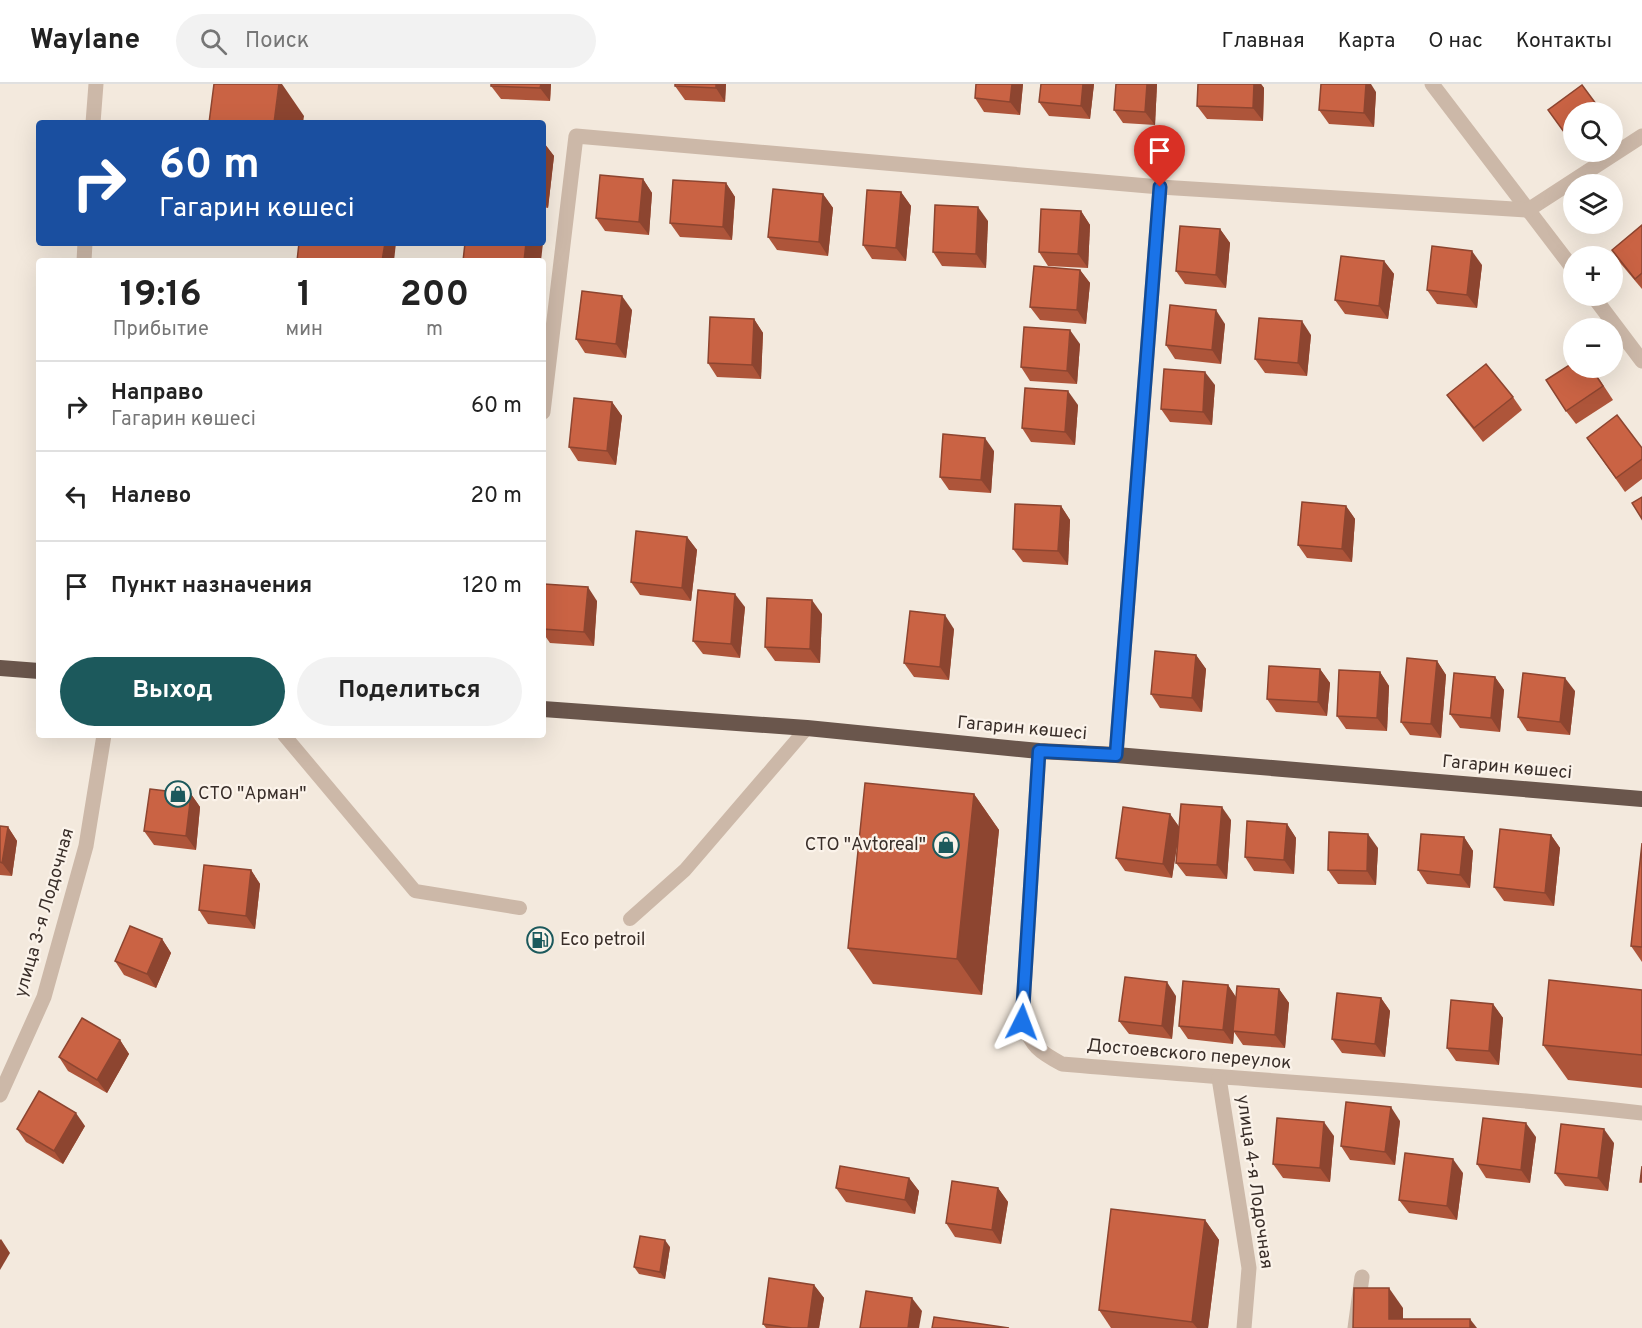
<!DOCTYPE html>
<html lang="ru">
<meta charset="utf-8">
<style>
body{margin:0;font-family:Overpass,sans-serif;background:#f2f2f2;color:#222;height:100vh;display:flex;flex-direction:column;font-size:22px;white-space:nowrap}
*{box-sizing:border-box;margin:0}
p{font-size:20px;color:#767676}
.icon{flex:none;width:33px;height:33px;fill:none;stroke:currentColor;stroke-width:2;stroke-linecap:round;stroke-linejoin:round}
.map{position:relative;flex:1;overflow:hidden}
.details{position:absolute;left:36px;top:174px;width:510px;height:480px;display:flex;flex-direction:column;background:#fff;border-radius:6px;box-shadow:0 6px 24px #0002}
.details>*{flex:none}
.guide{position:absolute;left:36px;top:36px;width:510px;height:126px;border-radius:6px;box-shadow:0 6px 24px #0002;background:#1a4fa0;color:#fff;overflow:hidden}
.buttons{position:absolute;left:1563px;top:18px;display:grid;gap:12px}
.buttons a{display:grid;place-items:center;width:60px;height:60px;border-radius:50%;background:#fff;box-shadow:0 6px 24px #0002;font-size:30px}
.pin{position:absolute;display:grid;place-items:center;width:51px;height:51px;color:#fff;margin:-62px -26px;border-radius:50% 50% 50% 0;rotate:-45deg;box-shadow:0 0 6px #0007}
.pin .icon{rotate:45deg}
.me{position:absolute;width:66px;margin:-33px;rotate:3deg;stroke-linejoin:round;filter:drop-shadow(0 0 4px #0008)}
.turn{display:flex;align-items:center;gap:21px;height:126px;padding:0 24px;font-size:27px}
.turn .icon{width:78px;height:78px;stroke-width:2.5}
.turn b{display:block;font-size:42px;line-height:51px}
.eta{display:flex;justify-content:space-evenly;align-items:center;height:102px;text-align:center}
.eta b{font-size:36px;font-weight:700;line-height:42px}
.primary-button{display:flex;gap:12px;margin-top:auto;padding:12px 24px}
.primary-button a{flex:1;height:69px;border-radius:36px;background:#1c595c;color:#fff;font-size:24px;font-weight:700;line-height:69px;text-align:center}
.primary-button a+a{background:#f2f2f2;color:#222}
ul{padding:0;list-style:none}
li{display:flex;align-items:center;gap:18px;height:90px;padding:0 24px;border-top:2px solid #e0e0e0}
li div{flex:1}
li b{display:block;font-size:22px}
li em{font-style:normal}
header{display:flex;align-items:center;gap:36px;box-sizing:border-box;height:84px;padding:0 30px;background:#fff;border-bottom:2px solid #e0e0e0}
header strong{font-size:28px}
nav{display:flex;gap:33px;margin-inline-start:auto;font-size:21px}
.search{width:420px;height:54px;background:#f2f2f2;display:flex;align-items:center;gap:15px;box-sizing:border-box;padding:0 21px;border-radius:33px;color:#767676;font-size:22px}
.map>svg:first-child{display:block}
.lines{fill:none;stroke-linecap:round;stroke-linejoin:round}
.service{stroke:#ccb8a8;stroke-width:14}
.minor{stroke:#ccb8a8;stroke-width:15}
.tertiary{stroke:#ccb8a8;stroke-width:15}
.trunk{stroke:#6a564c;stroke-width:16}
.wall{fill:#ae553a}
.shaded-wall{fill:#8d4530}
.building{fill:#ca6344;stroke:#8d4530;stroke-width:1.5}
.route-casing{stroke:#114b97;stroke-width:15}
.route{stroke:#1a73e8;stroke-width:10}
.labels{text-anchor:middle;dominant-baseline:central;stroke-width:4.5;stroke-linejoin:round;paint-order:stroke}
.street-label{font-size:18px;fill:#392e29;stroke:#fbf3ea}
.poi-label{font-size:18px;fill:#392e29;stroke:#fbf3ea;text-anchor:start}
</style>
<header>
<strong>Waylane</strong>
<div class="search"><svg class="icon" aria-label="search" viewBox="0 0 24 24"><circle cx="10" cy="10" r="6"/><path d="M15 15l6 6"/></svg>Поиск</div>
<nav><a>Главная</a><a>Карта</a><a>О нас</a><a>Контакты</a></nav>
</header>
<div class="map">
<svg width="1642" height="1244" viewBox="0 0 1642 1244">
<rect width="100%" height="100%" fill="#f3e9dd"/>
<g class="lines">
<g class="service">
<path d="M284,651L415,807L520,824"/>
<path d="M630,835L685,786L807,644"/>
</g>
<g class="minor">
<path d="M1432,0L1574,186"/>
<path d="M1593,212L1642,277"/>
<path d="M543,328L576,52L1160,103L1528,126L1642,52"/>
<path d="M1039,667L1022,938C1033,963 1038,967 1062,980C1255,997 1449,1007 1642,1029"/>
<path d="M1116,671L1160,103"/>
<path d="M1219,994L1249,1184L1244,1244"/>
<path d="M0,1011L44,913L86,762L104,651"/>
<path d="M1355,1244L1362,1193"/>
</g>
<g class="tertiary">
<path d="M93,39L96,0"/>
<path d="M84,177L85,159"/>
</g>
<g class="trunk">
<path d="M0,584L39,587"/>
<path d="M543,625L807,644L1039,667L1116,671L1642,715"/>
</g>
</g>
<g class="wall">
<path d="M551,0L550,17L501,15L491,2Z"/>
<path d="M726,0L725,18L685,16L675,2Z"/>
<path d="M1023,0L1020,31L984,28L975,14Z"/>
<path d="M1041,0H1094L1090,35L1049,32L1039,18Z"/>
<path d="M1157,0L1155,41L1123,39L1114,26Z"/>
<path d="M1198,0H1261L1264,4L1263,37L1207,35L1197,22Z"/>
<path d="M1376,8L1374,43L1329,40L1319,26Z"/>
<path d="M1612,43L1616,47L1612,50Z"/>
<path d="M544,59L554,72L548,124L543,123V69Z"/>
<path d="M1578,68H1589L1582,73Z"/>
<path d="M643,95L652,109L649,151L605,147L596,134Z"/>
<path d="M726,99L735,113L732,156L680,153L670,139Z"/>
<path d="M901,108L911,122L906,177L872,175L863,161Z"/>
<path d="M823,110L833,124L828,172L777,166L768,153Z"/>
<path d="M1081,127L1090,141L1088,184L1048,182L1039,168Z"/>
<path d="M988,137L986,184L942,182L933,168Z"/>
<path d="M1642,141V205L1621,180L1612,166Z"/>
<path d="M1220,145L1230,159L1226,204L1185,200L1176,187Z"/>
<path d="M1384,177L1394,190L1388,235L1345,230L1335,216Z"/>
<path d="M1482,181L1477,224L1437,220L1427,206Z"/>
<path d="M1080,186L1090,199L1086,240L1040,236L1030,223Z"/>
<path d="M632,226L626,274L585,269L576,255Z"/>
<path d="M754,235L763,249L761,295L717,293L708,279Z"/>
<path d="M1225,240L1221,280L1175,275L1166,261Z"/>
<path d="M1311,251L1307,292L1265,289L1255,275Z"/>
<path d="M1080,260L1077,300L1030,297L1021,283Z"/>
<path d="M1592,284L1613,316L1576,340L1566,327Z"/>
<path d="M1215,301L1212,341L1170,338L1161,325Z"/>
<path d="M1447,311L1513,313L1522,326L1483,358L1457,325Z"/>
<path d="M612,318L622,332L616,381L578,377L569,363Z"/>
<path d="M1078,321L1075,361L1031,358L1022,344Z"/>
<path d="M1587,354L1642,364V395L1625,408Z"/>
<path d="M994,367L991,409L949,406L940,393Z"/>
<path d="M1061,422L1070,436L1068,481L1023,478L1013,465Z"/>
<path d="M1346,422L1355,435L1352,478L1307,474L1298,461Z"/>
<path d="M687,453L697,466L691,517L640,511L631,498Z"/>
<path d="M543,508L597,517L594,562L550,559L543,549Z"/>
<path d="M745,523L740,574L703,570L693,557Z"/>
<path d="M822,530L820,579L775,577L765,563Z"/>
<path d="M954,545L949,596L914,593L904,579Z"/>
<path d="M1196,571L1206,585L1202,628L1160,624L1151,610Z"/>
<path d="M1437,577L1446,591L1441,654L1410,651L1401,638Z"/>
<path d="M1320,585L1330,599L1327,632L1276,628L1267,615Z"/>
<path d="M1380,588L1389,602L1387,647L1346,645L1337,632Z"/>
<path d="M1495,593L1504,606L1500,648L1460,644L1450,630Z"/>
<path d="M1575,607L1570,651L1527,647L1518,633Z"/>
<path d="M191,710L200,723L196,766L154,761L144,747Z"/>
<path d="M974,710L999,746L982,911L873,900L848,864Z"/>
<path d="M1170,730L1179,743L1231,736L1227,795L1186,792L1176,779L1178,753L1172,794L1125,787L1116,774Z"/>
<path d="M1287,740L1296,754L1294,790L1254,787L1245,773Z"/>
<path d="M0,742L8,743L17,757L12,792L0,791Z"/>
<path d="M1551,751L1560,764L1554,822L1504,817L1494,803Z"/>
<path d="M1464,753L1473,767L1470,804L1427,800L1418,786Z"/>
<path d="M1642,759V878L1631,862Z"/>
<path d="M1378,764L1376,801L1338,800L1328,786Z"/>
<path d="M251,786L260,800L255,845L208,840L199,826Z"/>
<path d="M162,855L171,869L156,904L124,891L115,877Z"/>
<path d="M1228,901L1236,913L1279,905L1289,919L1285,964L1243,961L1234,948L1233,960L1188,955L1179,942Z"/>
<path d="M1642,906V1004L1568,996L1543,961Z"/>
<path d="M1176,912L1172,955L1129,950L1119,937Z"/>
<path d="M1381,914L1390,927L1385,973L1342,969L1332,955Z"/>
<path d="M1493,920L1503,934L1499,981L1456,977L1447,964Z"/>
<path d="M120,956L129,970L107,1009L68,987L59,973Z"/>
<path d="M1400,1037L1395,1081L1350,1076L1341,1062Z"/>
<path d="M85,1042L63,1080L26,1058L17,1045Z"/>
<path d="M1334,1052L1330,1098L1283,1094L1273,1080Z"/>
<path d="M1536,1053L1530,1099L1486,1094L1477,1080Z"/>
<path d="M1614,1059L1608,1107L1565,1102L1555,1089Z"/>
<path d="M1463,1089L1457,1136L1409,1129L1399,1116Z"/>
<path d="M909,1094L919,1107L915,1130L846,1118L836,1104Z"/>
<path d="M998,1104L1008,1118L1001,1160L955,1153L946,1139Z"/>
<path d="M1205,1136L1219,1156L1208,1244H1111L1099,1226Z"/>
<path d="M670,1163L665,1195L639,1190L634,1183Z"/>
<path d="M814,1201L824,1214L819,1244H766L763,1240Z"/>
</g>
<g class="shaded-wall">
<path d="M279,0H282L304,32L303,39H274Z"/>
<path d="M541,0H551L550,17L540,4Z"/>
<path d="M716,0H726L725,18L716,4Z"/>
<path d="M1012,0H1023L1020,31L1010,18Z"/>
<path d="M1083,0H1094L1090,35L1081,22Z"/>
<path d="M1147,0H1157L1155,41L1145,28Z"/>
<path d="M1254,0H1261L1264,4L1263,37L1253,24Z"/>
<path d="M1366,0H1371L1376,8L1374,43L1364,29Z"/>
<path d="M544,59L554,72L548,124L543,116V69Z"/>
<path d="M643,95L652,109L649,151L639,138Z"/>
<path d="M726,99L735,113L732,156L723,143Z"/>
<path d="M901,108L911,122L906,177L896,164Z"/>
<path d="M823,110L833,124L828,172L819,158Z"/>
<path d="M978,123L988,137L986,184L976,170Z"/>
<path d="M1081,127L1090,141L1088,184L1078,170Z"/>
<path d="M543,131L546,135L543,158Z"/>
<path d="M1220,145L1230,159L1226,204L1216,191Z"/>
<path d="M385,159H396L394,177H382Z"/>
<path d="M526,159H543L541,177H524Z"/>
<path d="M1472,167L1482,181L1477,224L1467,211Z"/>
<path d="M1384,177L1394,190L1388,235L1379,222Z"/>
<path d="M1080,186L1090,199L1086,240L1077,226Z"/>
<path d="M622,212L632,226L626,274L616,260Z"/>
<path d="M1216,226L1225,240L1221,280L1212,266Z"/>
<path d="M754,235L763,249L761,295L752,281Z"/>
<path d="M1302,237L1311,251L1307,292L1298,279Z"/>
<path d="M1070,246L1080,260L1077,300L1067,287Z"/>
<path d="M1205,288L1215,301L1212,341L1203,328Z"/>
<path d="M1068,307L1078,321L1075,361L1065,348Z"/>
<path d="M612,318L622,332L616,381L607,367Z"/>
<path d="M985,354L994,367L991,409L981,396Z"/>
<path d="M1061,422L1070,436L1068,481L1058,467Z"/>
<path d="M1346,422L1355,435L1352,478L1342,465Z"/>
<path d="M687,453L697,466L691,517L682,504Z"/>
<path d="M588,503L597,517L594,562L584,548Z"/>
<path d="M735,510L745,523L740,574L731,560Z"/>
<path d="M812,516L822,530L820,579L810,565Z"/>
<path d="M945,531L954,545L949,596L940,583Z"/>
<path d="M1196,571L1206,585L1202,628L1192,614Z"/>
<path d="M1437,577L1446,591L1441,654L1431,640Z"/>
<path d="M1320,585L1330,599L1327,632L1318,618Z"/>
<path d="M1380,588L1389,602L1387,647L1377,634Z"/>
<path d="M1495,593L1504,606L1500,648L1491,634Z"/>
<path d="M1565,594L1575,607L1570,651L1560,638Z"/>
<path d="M191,710L200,723L196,766L186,752Z"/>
<path d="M974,710L999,746L982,911L957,875Z"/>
<path d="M1222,723L1231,736L1227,795L1217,781Z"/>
<path d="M1170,730L1180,744L1172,794L1163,780Z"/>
<path d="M1287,740L1296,754L1294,790L1284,776Z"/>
<path d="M8,743L17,757L12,792L2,779Z"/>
<path d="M1368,750L1378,764L1376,801L1367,787Z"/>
<path d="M1551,751L1560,764L1554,822L1545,809Z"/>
<path d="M1464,753L1473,767L1470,804L1460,791Z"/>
<path d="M251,786L260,800L255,845L246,832Z"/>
<path d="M162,855L171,869L156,904L147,890Z"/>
<path d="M1167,898L1176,912L1172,955L1162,942Z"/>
<path d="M1228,901L1237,915L1233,960L1223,946Z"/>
<path d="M1279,905L1289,919L1285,964L1275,951Z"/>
<path d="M1381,914L1390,927L1385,973L1375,960Z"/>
<path d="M1493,920L1503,934L1499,981L1489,967Z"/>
<path d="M120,956L129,970L107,1009L97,996Z"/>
<path d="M1391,1023L1400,1037L1395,1081L1385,1068Z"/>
<path d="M76,1029L85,1042L63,1080L54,1067Z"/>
<path d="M1324,1038L1334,1052L1330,1098L1320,1084Z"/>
<path d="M1526,1039L1536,1053L1530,1099L1521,1086Z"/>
<path d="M1604,1045L1614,1059L1608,1107L1598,1094Z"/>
<path d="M1453,1075L1463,1089L1457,1136L1447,1122Z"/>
<path d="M909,1094L919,1107L915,1130L905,1116Z"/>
<path d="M998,1104L1008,1118L1001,1160L992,1146Z"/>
<path d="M1205,1136L1219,1156L1208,1244H1197L1192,1238Z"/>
<path d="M1,1155L10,1169L0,1186V1156Z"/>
<path d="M665,1156L670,1163L665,1195L660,1188Z"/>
<path d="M814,1201L824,1214L819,1244H808Z"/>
<path d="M1389,1204L1403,1224V1244L1389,1235Z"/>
<path d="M912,1214L922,1227L919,1244H908Z"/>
<path d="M1470,1235L1477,1244H1470Z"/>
</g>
<g class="building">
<path d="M214,0H279L274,39H209Z"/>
<path d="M491,0H541L540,4L491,2Z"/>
<path d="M675,0H716V4L675,2Z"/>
<path d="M976,0H1012L1010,18L975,14Z"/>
<path d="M1041,0H1083L1081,22L1039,18Z"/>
<path d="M1116,0H1147L1145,28L1114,26Z"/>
<path d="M1198,0H1254L1253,24L1197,22Z"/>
<path d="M1321,0H1366L1364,29L1319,26Z"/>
<path d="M1582,1L1602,28H1574V58L1572,59L1548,26Z"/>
<path d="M600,91L643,95L639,138L596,134Z"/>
<path d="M673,96L726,99L723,143L670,139Z"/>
<path d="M773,105L823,110L819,158L768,153Z"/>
<path d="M867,106L901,108L896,164L863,161Z"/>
<path d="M935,121L978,123L976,170L933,168Z"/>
<path d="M1041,125L1081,127L1078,170L1039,168Z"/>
<path d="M1642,141V189L1635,195L1612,166Z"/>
<path d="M1180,142L1220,145L1216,191L1176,187Z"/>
<path d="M299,159H385L382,177H297Z"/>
<path d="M465,159H526L524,177H463Z"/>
<path d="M1432,162L1472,167L1467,211L1427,206Z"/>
<path d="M1341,172L1384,177L1379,222L1335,216Z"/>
<path d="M1034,182L1080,186L1077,226L1030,223Z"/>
<path d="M582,207L622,212L616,260L576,255Z"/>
<path d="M1170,221L1216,226L1212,266L1166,261Z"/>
<path d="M710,233L754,235L752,281L708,279Z"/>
<path d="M1259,234L1302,237L1298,279L1255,275Z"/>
<path d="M1024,243L1070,246L1067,287L1021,283Z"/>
<path d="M1574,278V284H1591L1603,302L1566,327L1546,296Z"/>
<path d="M1486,280L1513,313L1474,344L1447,311Z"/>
<path d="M1164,285L1205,288L1203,328L1161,325Z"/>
<path d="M1025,304L1068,307L1065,348L1022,344Z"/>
<path d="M574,314L612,318L607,367L569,363Z"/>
<path d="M1617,331L1642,364V375L1616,394L1587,354Z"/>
<path d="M943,350L985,354L981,396L940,393Z"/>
<path d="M1642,413V435L1632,419Z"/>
<path d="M1302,418L1346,422L1342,465L1298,461Z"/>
<path d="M1015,420L1061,422L1058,467L1013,465Z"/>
<path d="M636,447L687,453L682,504L631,498Z"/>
<path d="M544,500L588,503L584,548L543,545Z"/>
<path d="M698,506L735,510L731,560L693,557Z"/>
<path d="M767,514L812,516L810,565L765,563Z"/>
<path d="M910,527L945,531L940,583L904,579Z"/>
<path d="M1155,567L1196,571L1192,614L1151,610Z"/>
<path d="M1407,574L1437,577L1431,640L1401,638Z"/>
<path d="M1269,582L1320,585L1318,618L1267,615Z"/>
<path d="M1339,586L1380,588L1377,634L1337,632Z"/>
<path d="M1454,589L1495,593L1491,634L1450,630Z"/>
<path d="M1523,589L1565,594L1560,638L1518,633Z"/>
<path d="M865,699L974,710L957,875L848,864Z"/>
<path d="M150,705L191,710L186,752L144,747Z"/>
<path d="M1181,720L1222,723L1217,781L1176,779Z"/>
<path d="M1123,723L1170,730L1163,780L1116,774Z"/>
<path d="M1247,737L1287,740L1284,776L1245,773Z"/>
<path d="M0,742L8,743L2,779L0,778Z"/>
<path d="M1500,745L1551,751L1545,809L1494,803Z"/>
<path d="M1329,748L1368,750L1367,787L1328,786Z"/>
<path d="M1421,750L1464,753L1460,791L1418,786Z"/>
<path d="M1642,759V863L1631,862Z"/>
<path d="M204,781L251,786L246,832L199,826Z"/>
<path d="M130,842L162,855L147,890L115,877Z"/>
<path d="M1125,893L1167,898L1162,942L1119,937Z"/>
<path d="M1549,896L1642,906V971L1543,961Z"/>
<path d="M1183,897L1228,901L1223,946L1179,942Z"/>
<path d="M1237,902L1279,905L1275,951L1233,947Z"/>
<path d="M1337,909L1381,914L1375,960L1332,955Z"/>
<path d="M1451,916L1493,920L1489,967L1447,964Z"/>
<path d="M82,934L120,956L97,996L59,973Z"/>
<path d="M39,1007L76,1029L54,1067L17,1045Z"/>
<path d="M1346,1018L1391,1023L1385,1068L1341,1062Z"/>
<path d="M1277,1034L1324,1038L1320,1084L1273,1080Z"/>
<path d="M1483,1034L1526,1039L1521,1086L1477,1080Z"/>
<path d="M1561,1040L1604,1045L1598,1094L1555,1089Z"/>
<path d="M1405,1069L1453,1075L1447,1122L1399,1116Z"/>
<path d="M840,1082L909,1094L905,1116L836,1104Z"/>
<path d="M1642,1082V1098H1640Z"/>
<path d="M952,1097L998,1104L992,1146L946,1139Z"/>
<path d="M1111,1125L1205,1136L1192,1238L1099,1226Z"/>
<path d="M640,1152L665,1156L660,1188L634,1183Z"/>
<path d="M769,1194L814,1201L808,1244H792L763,1240Z"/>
<path d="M1354,1204H1389V1235H1470V1244H1353Z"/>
<path d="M866,1207L912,1214L908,1244H860Z"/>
<path d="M934,1233L1009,1244H932Z"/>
</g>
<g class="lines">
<g class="route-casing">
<path id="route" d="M1022,938L1039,667L1116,671L1160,103"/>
</g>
<use href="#route" class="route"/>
</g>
<defs>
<g id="shop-ring" transform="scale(1.35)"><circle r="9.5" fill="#fbf3ea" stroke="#1c595c" stroke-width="1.5"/><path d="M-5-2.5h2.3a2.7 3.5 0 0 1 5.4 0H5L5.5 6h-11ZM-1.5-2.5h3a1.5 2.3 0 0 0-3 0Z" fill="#1c595c"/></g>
<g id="fuel-ring" transform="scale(1.35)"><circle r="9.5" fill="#fbf3ea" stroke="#1c595c" stroke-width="1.5"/><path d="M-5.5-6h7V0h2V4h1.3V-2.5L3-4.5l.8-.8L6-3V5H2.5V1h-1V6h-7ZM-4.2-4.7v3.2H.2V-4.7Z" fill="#1c595c"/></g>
</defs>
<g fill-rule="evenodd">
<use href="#shop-ring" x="178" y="710"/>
<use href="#shop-ring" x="946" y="761"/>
<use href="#fuel-ring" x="540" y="856"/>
</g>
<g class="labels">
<g class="street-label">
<text transform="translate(1022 645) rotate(5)">Гагарин көшесі</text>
<text transform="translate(1507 684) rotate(5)">Гагарин көшесі</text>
<text transform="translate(45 829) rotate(-74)">улица 3-я Лодочная</text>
<text transform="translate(1189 971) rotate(5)">Достоевского переулок</text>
<text transform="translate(1254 1098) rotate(82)">улица 4-я Лодочная</text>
</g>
<g class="poi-label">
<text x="198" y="710">СТО "Арман"</text>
<text x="926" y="761" text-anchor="end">СТО "Avtoreal"</text>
<text x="560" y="856">Eco petroil</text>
</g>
</g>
</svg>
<div class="buttons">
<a><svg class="icon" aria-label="search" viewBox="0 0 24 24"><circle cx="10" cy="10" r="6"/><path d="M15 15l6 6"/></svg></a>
<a><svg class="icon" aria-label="layers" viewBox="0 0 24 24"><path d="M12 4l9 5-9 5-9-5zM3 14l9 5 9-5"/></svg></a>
<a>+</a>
<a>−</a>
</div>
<div class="pin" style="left:1160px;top:103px;background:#d93025"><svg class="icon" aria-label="arrive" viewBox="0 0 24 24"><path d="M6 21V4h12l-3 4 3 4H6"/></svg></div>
<svg class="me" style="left:1022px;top:938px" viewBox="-20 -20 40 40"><path d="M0-17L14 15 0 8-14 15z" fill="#1a73e8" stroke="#fff" stroke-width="4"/></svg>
<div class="guide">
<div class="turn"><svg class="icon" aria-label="right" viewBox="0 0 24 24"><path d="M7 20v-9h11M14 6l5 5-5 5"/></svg><div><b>60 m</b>Гагарин көшесі</div></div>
</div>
<section class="details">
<div class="eta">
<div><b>19:16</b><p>Прибытие</p></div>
<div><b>1</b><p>мин</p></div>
<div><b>200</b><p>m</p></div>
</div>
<ul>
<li><svg class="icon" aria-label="right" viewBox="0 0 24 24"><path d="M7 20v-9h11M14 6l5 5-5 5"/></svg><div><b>Направо</b><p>Гагарин көшесі</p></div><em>60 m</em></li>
<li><svg class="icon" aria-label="left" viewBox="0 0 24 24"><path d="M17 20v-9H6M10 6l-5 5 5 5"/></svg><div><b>Налево</b></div><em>20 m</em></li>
<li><svg class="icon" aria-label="arrive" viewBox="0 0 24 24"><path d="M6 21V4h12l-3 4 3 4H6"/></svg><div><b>Пункт назначения</b></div><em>120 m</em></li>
</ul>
<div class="primary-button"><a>Выход</a><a>Поделиться</a></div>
</section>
</div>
